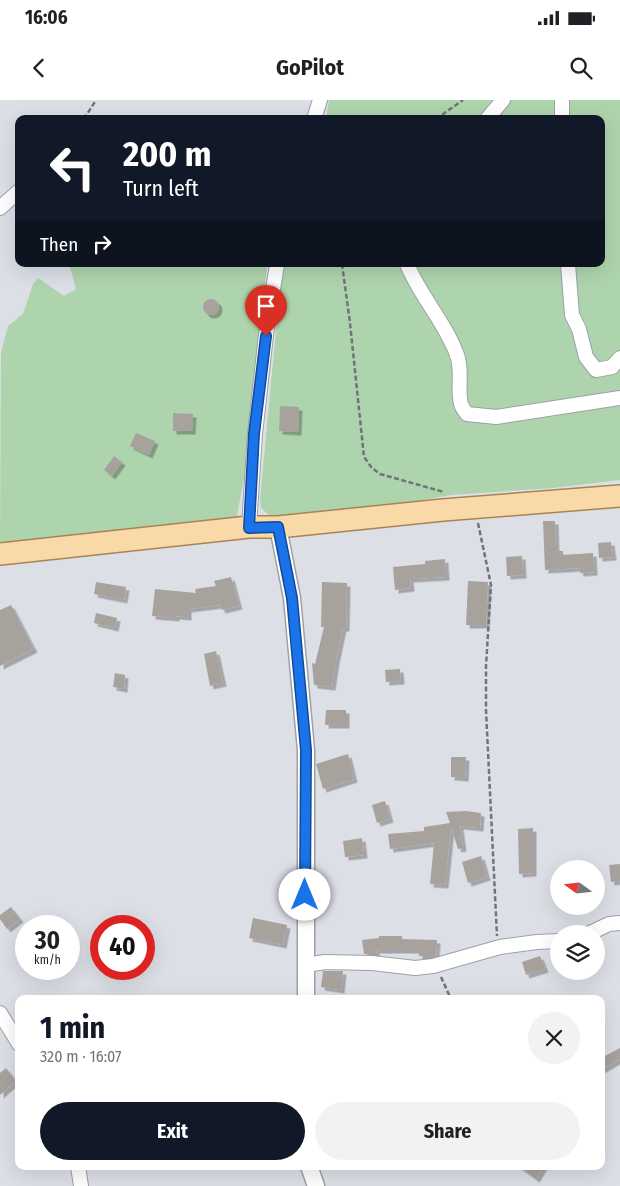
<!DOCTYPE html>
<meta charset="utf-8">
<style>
body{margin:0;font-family:"Fira Sans Condensed",sans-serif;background:#f2f2f2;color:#202124;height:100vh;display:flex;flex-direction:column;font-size:19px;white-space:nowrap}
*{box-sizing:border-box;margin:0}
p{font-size:16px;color:#757577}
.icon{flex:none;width:28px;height:28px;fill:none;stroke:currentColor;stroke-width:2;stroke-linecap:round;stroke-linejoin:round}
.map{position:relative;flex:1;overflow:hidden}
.details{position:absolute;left:15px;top:895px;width:590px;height:175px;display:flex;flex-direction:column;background:#fff;border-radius:10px;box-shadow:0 5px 20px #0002}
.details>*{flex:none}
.guide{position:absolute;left:15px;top:15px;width:590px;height:152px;border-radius:10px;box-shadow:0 5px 20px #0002;background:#111827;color:#fff;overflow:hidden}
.needle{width:32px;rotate:285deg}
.fabs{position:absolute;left:550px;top:760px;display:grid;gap:10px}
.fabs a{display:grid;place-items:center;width:55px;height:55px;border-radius:50%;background:#fff;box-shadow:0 5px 20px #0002;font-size:25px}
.speed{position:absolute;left:15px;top:815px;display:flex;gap:10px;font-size:25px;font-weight:700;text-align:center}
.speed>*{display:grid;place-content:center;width:65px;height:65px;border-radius:50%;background:#fff;box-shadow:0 5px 20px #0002;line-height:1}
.speed small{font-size:12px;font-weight:400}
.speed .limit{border:8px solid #d22;background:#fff;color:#111}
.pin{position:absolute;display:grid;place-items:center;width:42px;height:42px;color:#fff;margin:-51px -21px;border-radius:50% 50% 50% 0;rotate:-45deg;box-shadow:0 0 5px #0007}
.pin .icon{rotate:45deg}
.me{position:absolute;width:55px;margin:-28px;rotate:0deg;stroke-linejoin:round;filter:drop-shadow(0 0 4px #0008)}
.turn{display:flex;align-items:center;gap:18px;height:105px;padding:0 25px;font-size:22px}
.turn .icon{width:65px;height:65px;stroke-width:2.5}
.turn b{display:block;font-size:35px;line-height:42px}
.then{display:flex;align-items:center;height:48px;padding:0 25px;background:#0003;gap:10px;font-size:19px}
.round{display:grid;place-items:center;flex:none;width:52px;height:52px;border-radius:26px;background:#f2f2f2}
.headline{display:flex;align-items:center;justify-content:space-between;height:85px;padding:0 25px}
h1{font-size:30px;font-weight:700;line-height:38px;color:#111827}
.primary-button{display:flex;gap:10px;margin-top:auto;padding:10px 25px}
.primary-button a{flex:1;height:58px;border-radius:30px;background:#111827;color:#fff;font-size:20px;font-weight:700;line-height:58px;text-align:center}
.primary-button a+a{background:#f2f2f2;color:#202124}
.status{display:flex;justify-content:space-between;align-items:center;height:35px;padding:0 25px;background:#fff;direction:ltr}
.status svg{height:14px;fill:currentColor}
header{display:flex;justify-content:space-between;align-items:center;height:65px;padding:0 25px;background:#fff;font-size:22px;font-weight:700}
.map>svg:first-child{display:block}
.green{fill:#aed4ad}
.building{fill:#a8a29c;filter:url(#shadow)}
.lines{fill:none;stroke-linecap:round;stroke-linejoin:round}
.minor-casing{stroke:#9da0a7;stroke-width:16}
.tertiary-casing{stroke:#9da0a7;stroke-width:19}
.primary-casing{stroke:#a88452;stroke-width:24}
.path{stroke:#727378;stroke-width:2.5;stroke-dasharray:5 2.5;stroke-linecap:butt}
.minor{stroke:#fff;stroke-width:14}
.tertiary{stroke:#fff;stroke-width:16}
.primary{stroke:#fad9a9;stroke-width:21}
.route-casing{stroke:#114b97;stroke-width:12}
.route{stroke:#1a73e8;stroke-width:9}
</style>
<div class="status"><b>16:06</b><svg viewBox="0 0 49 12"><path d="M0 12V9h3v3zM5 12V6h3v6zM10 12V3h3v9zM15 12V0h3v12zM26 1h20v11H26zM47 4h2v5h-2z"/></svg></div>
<header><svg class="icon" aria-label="back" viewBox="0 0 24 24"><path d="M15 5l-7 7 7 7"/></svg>GoPilot<svg class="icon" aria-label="search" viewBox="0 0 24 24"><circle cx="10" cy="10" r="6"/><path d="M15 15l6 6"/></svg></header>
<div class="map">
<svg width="620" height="1086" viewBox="0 0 620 1086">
<defs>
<filter id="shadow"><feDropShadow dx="3.5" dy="3.5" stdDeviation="0" flood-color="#0004"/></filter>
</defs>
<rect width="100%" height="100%" fill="#dddfe7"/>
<g class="green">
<path d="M329,0H620V380L553,388L451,395L405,403L298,415H269L261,408L260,399L279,199L285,164H601V19H326Z"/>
<path d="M69,164H267L246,368L236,421L0,445L1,253L8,226L23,214L33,184L38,178L64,196L76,189Z"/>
</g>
<g class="building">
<circle cx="211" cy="207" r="8"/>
<path d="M280,306L299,307L298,332L279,331Z"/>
<path d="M173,313L193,314L192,331H173Z"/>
<path d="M136,333L155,341L149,355L130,346Z"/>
<path d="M114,356L122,362L112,376L104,370Z"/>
<path d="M543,421H555L556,451H563V455L593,453L594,472L580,473L579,468L545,470Z"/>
<path d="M611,442L613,457L599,458L598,443Z"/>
<path d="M522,456L523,475L507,476L506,457Z"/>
<path d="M445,459L446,477L410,479L411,488L395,490L393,467L425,464V461Z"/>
<path d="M231,477L239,506L222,510L220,505L188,509V517L176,516V518L152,516L155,489L196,493L195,489L216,486L214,481Z"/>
<path d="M468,481L488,482L486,525H466Z"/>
<path d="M96,482L126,487L124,500L94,494Z"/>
<path d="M322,482L347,483L346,528H343L336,560L332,587L314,585L312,563L315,564L324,527H321Z"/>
<path d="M11,505L34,549L0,566V510Z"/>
<path d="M96,513L117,518L115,528L94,523Z"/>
<path d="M216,551L223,583L210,586L204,554Z"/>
<path d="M400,569L401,581L386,582L385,570Z"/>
<path d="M115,573L125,575L124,589L113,587Z"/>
<path d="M326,610H346V625H325Z"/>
<path d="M348,654L354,679L323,689L316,664Z"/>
<path d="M451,657H466L465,678L451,677Z"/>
<path d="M385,701L390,719L377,723L372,705Z"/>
<path d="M466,711L481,713L480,728L460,726L463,748L458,749L451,727L445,785L430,784L434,743L390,749L388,734L424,731V727L450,723L446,712Z"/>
<path d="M533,728V773L519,774L518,729Z"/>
<path d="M362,738L364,755L345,757L343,741Z"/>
<path d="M481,756L487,777L468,783L462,762Z"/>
<path d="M620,764V781L611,782L609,765Z"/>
<path d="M11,807L20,819L7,829L0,819V815Z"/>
<path d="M253,818L287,825L283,845L249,838Z"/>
<path d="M379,836H402V839L437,840L436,856H419V850H376L377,854H364L362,840L379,838Z"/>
<path d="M540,856L545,869L526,875L522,862Z"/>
<path d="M323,871H343L341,890L321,887Z"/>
<path d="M620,948V959L601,970V958Z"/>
<path d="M6,968L16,981L0,995V973Z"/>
<path d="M518,1066H544L536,1079Z"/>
</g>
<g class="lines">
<g class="minor-casing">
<g id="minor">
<path d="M314,19L320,0"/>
<path d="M487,19L503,0"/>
<path d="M562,19V0"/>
<path d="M0,108L19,91"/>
<path d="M407,164C420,196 445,222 457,255C463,271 457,289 461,304C462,308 465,311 467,314L496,317L620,298"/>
<path d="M568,164L572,215L579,229L586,257L596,270L612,267L620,258"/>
<path d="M249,427L255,334L266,235L277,164"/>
<path d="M588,834L609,824L620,823"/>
<path d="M306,865L325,862L372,863L415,868L433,866L500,847L537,842L559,841"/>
<path d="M0,913L19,944"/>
<path d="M78,1066L81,1086"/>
</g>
</g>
<g class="tertiary-casing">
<g id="tertiary">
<path d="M278,427L292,498L306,650V899"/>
<path d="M309,1066L316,1086"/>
</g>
</g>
<g class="primary-casing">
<path id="primary" d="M0,454L249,427H278L443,410L620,396"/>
</g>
<g class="path">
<path d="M84,19L96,0"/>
<path d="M436,19L463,0"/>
<path d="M342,164L350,223L364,357L372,368L380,374L444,392"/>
<path d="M478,423L491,485L486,566V610L497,836"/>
<path d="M441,877L451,899"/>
</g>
<use href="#minor" class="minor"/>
<use href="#tertiary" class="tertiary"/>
<use href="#primary" class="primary"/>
</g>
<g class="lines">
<g class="route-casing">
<path id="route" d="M266,236L254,334L249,428L278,427L292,498L306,650L305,795"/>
</g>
<use href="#route" class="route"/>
</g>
</svg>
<div class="fabs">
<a><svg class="needle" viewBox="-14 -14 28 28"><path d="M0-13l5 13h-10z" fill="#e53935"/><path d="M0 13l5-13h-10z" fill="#757577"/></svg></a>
<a><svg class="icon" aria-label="layers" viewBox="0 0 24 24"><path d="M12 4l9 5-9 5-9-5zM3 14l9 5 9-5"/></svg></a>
</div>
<div class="speed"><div>30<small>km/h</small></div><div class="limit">40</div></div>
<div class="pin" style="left:266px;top:236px;background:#d93025"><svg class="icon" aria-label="arrive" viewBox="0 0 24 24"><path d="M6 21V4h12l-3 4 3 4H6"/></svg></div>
<svg class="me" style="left:305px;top:795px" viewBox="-20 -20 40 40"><circle r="19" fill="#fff"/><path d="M0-13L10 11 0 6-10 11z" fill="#1a73e8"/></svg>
<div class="guide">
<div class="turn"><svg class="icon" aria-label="left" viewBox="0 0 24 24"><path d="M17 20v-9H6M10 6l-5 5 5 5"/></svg><div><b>200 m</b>Turn left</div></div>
<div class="then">Then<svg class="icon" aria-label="right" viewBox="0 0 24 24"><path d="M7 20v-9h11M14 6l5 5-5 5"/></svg></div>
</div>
<section class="details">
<div class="headline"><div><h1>1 min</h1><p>320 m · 16:07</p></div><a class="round"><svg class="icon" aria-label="close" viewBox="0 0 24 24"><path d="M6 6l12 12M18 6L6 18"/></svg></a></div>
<div class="primary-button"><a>Exit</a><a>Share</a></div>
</section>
</div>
